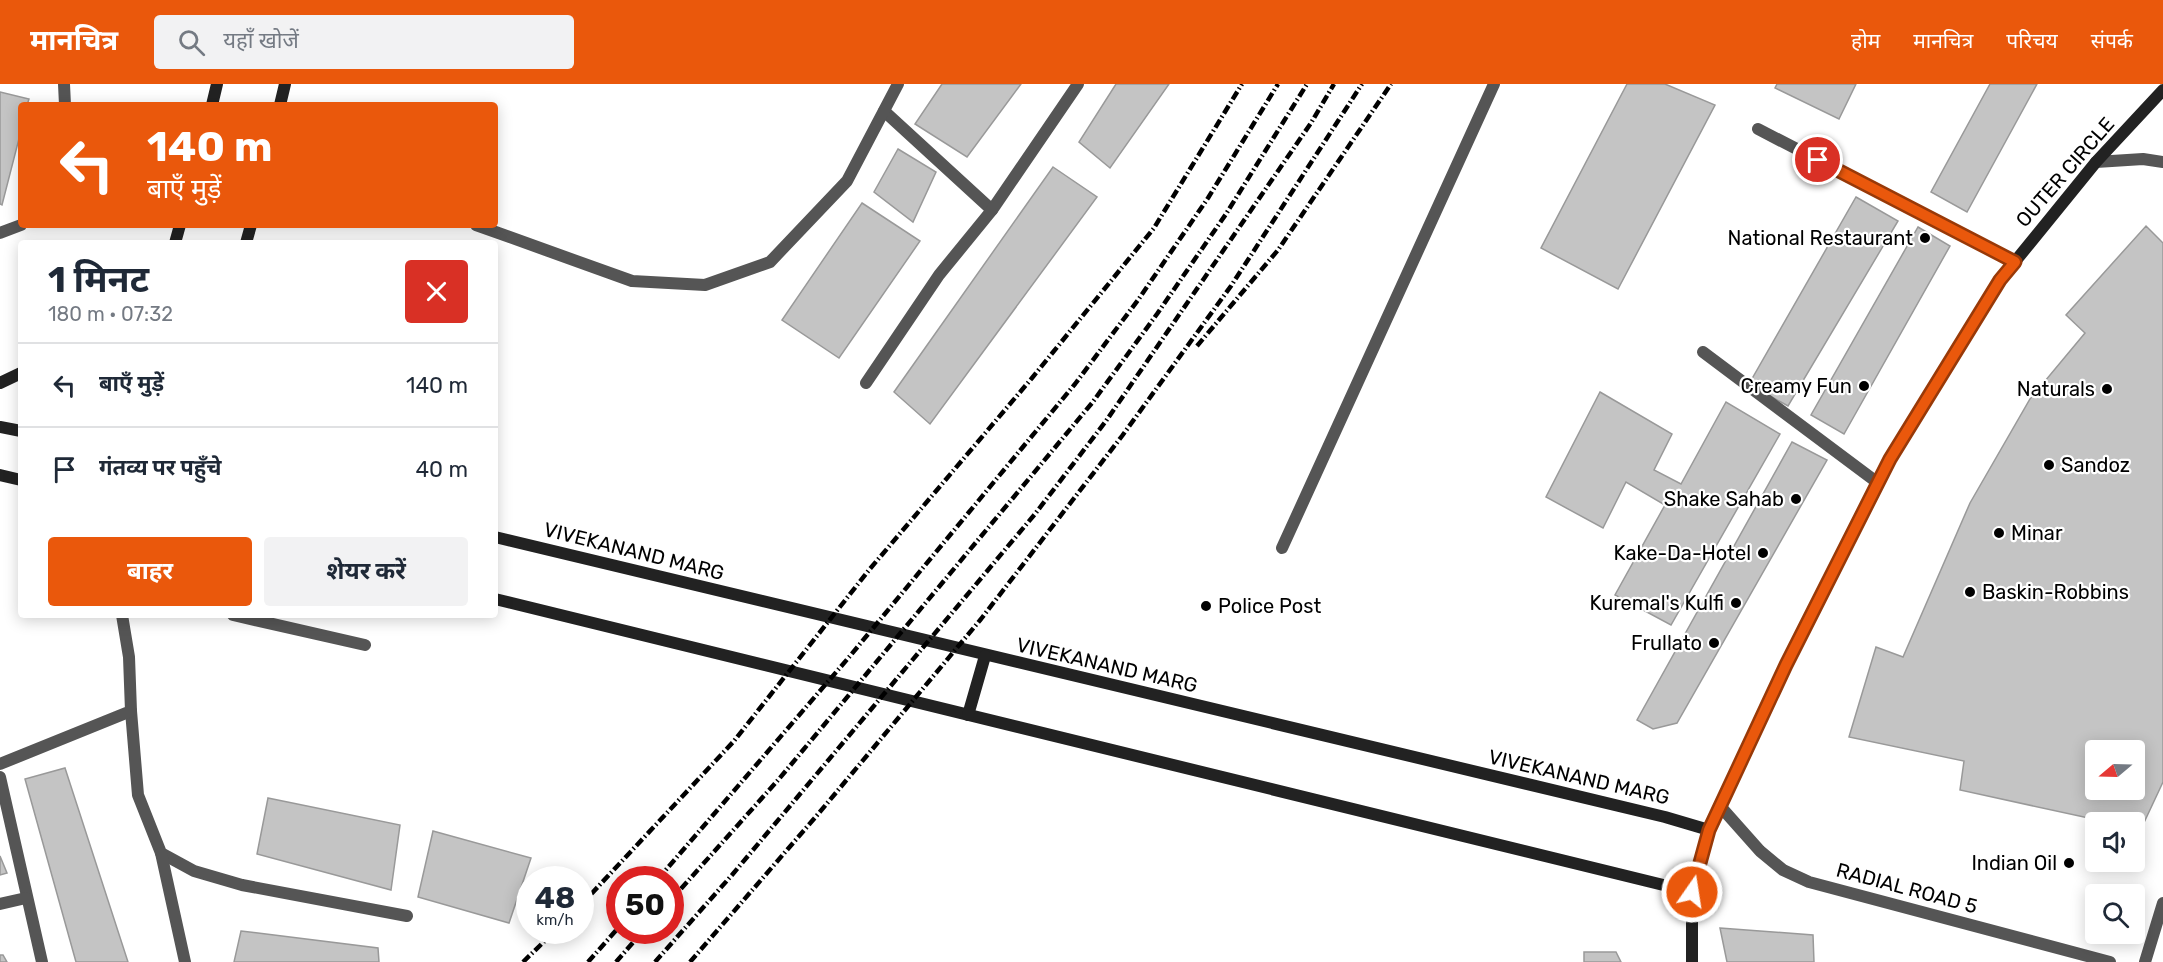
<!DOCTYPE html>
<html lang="hi">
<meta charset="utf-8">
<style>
body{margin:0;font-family:Rubik,"Noto Sans Devanagari",sans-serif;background:#f2f2f3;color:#1f2937;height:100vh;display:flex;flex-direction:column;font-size:22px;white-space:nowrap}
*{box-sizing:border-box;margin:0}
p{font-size:20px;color:#747a83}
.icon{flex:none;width:33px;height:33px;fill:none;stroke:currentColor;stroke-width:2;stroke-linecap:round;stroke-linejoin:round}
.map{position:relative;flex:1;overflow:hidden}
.details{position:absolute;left:18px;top:156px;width:480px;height:378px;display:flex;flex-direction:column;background:#fff;border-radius:6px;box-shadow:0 3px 15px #0003}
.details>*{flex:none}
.hud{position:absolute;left:18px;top:18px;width:480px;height:126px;border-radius:6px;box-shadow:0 3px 15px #0003;background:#ea580c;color:#fff;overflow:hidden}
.needle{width:39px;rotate:251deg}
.controls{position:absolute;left:2085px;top:656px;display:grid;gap:12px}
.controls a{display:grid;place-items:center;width:60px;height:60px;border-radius:6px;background:#fff;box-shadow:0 3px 15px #0003;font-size:30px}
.speed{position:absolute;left:516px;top:782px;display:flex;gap:12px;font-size:30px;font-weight:700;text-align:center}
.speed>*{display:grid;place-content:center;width:78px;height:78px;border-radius:50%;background:#fff;box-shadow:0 3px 15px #0003;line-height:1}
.speed small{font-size:15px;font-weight:400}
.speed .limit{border:9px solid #d22;background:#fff;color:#111}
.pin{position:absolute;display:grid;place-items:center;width:51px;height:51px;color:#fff;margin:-26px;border:3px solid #fff;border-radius:50%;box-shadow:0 2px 6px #0007}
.me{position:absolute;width:66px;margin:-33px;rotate:13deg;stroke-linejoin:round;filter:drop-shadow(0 0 4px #0008)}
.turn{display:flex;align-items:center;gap:21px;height:126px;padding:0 30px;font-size:27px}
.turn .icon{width:78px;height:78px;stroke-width:2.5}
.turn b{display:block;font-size:42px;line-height:51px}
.round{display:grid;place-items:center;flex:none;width:63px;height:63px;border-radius:6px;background:#f2f2f3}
.overview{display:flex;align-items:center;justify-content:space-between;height:102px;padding:0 30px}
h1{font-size:36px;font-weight:700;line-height:45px}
.action{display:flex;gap:12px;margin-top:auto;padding:12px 30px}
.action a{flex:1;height:69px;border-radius:6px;background:#ea580c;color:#fff;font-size:24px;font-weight:700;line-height:69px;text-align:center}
.action a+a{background:#f2f2f3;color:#1f2937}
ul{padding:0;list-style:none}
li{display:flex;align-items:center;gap:18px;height:84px;padding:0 30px;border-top:2px solid #e0e1e3}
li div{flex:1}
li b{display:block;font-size:22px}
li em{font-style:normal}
header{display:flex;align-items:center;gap:36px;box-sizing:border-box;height:84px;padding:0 30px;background:#ea580c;color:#fff}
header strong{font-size:28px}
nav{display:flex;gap:33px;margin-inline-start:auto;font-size:21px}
.search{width:420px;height:54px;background:#f2f2f3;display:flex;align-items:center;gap:15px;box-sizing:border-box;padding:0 21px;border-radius:6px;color:#747a83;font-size:22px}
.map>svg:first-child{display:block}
.building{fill:#c4c4c4;stroke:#999;stroke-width:1.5;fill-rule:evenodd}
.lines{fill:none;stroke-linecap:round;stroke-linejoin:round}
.service{stroke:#555;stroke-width:12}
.minor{stroke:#555;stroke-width:12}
.tertiary{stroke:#555;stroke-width:12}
.secondary{stroke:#222;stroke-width:12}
.rail{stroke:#000;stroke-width:4.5;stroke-dasharray:9 3 1.5 3;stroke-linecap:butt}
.route-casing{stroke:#983908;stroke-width:15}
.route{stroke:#ea580c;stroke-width:10}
.poi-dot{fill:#000;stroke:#fff;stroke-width:2}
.labels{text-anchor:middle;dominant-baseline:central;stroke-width:4.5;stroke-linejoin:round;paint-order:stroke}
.street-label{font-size:20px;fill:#000;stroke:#fff}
.poi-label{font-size:20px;fill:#000;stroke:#fff;text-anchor:end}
</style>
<header>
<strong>मानचित्र</strong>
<div class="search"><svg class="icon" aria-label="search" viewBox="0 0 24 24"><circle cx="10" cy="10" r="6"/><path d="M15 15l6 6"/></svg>यहाँ खोजें</div>
<nav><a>होम</a><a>मानचित्र</a><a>परिचय</a><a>संपर्क</a></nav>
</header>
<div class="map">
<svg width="2163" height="878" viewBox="0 0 2163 878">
<rect width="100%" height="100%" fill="#fff"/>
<g class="building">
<path d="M942,0H1021L967,73L915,40Z"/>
<path d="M1116,0H1169L1110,84L1079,58Z"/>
<path d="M1627,0H1665L1715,21L1618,205L1541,164Z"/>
<path d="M1777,0H1856L1839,35L1775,4Z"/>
<path d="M1990,0H2037L1967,128L1931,108Z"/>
<path d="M0,8L29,15L27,21H21V47L2,121L0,120Z"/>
<path d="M898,65L936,88L913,138L874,108Z"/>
<path d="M1053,83L1097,113L930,340L894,308Z"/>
<path d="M1856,113L1898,137L1788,322L1749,300Z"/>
<path d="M862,119L920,157L839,274L782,236Z"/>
<path d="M2146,142L2163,159V698L2141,745L2134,744V738H2107L1960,706L1964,677L1849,653L1876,563L1903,573L1970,419L2030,315L2085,249L2066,231ZM2096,666H2134V705H2096Z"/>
<path d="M1918,143L1950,162L1844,350L1811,331Z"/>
<path d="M1600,308L1672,350L1654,386L1681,400L1726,318L1780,350L1671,541L1615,511L1665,421L1626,398L1603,444L1546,413Z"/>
<path d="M1792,358L1827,376L1677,639L1653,645L1637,636Z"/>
<path d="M65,684L128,878H76L25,695Z"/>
<path d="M268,714L400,741L391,806L257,770Z"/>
<path d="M433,747L531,774L509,839L418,813Z"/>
<path d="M0,772L7,789L0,791Z"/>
<path d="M1720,844L1813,851L1814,878H1727Z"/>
<path d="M241,847L378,864L379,878H234Z"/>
<path d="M1584,868H1616L1621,878H1584Z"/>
<path d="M0,871H3L7,878H0Z"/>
</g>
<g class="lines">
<g class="service">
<path d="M64,0L65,21"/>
<path d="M884,27L992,126"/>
<path d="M1758,45L2015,178"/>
<path d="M476,141L632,197L705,201L770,178L847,97L898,0"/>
<path d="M0,149L21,141"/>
<path d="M1703,268L1878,399"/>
<path d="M866,299L939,191L992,126L1078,0"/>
<path d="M1282,464L1494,0"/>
<path d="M233,531L365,561"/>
</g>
<g class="minor">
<path d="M131,627L138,711L161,769L194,787L242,801L407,832"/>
<path d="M0,680L131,627L129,573L122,531"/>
<path d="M0,693L42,878"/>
<path d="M161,769L185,878"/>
<path d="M0,820L26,814"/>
<path d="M2145,878L2163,819"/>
</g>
<g class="tertiary">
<path d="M2096,78L2143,75L2163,78"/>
<path d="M1720,722L1760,767L1783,786L1809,798L2110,878"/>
</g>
<g class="secondary">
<path d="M212,21L217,0"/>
<path d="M280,21L285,0"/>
<path d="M175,159L180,141"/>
<path d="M246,159L251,141"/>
<path d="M0,299L21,289"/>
<path d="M0,343L21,347"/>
<path d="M0,391L21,396"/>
<path d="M495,453L1665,733L1709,746"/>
<path d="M495,515L1692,808"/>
<path d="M968,631L985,572"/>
<path d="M1692,878V808L1709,746L1786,581L1890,375L2000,196L2096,78L2163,6"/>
</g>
<g class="rail">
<path d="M1197,262L1278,166L1391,0"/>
<path d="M658,795L850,572L1075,300L1138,216L1208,114L1278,0"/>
<path d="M670,817L779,695L1092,319L1157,230L1226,130L1307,0"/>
<path d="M580,822L734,657L869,486L1032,294L1154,144L1242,0"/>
<path d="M523,878L556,846"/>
<path d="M588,878L620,842"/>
<path d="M616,878L644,846"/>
<path d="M655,878L732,791L1035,430L1106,337L1311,39L1334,0"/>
<path d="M690,878L819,729L981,535L1122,352L1231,202L1362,0"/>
</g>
</g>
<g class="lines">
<g class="route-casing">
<path id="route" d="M1692,808L1709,746L1786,581L1890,375L2000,196L2015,178L1818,76"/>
</g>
<use href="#route" class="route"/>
</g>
<g class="poi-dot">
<circle cx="1925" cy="154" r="6"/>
<circle cx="1864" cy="302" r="6"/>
<circle cx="2107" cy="305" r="6"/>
<circle cx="2049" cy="381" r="6"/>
<circle cx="1796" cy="415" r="6"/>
<circle cx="1999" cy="449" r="6"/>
<circle cx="1763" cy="469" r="6"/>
<circle cx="1970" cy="508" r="6"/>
<circle cx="1736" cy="519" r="6"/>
<circle cx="1206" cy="522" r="6"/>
<circle cx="1714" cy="559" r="6"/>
<circle cx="2069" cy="779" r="6"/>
</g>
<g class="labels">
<g class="street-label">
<text transform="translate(2065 88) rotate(-49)">OUTER CIRCLE</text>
<text transform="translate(634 467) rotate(14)">VIVEKANAND MARG</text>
<text transform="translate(1107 581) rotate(13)">VIVEKANAND MARG</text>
<text transform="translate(1579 693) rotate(13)">VIVEKANAND MARG</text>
<text transform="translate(1907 804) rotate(15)">RADIAL ROAD 5</text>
</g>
<g class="poi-label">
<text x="1913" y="154">National Restaurant</text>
<text x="1852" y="302">Creamy Fun</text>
<text x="2095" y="305">Naturals</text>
<text x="2061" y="381" text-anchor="start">Sandoz</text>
<text x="1784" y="415">Shake Sahab</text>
<text x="2011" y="449" text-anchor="start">Minar</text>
<text x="1751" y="469">Kake-Da-Hotel</text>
<text x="1982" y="508" text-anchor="start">Baskin-Robbins</text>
<text x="1724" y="519">Kuremal's Kulfi</text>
<text x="1218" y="522" text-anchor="start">Police Post</text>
<text x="1702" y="559">Frullato</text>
<text x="2057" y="779">Indian Oil</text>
</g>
</g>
</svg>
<div class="controls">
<a><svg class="needle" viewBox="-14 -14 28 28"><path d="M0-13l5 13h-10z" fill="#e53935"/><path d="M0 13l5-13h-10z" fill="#747a83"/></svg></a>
<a><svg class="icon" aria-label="sound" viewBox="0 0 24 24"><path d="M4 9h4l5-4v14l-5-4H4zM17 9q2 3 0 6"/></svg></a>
<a><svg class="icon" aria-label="search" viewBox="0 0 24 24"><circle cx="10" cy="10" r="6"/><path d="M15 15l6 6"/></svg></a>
</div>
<div class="speed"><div>48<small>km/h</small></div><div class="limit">50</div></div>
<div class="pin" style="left:1818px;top:76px;background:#d93025"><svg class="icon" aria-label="arrive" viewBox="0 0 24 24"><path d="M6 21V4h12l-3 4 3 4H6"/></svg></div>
<svg class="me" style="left:1692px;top:808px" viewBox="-20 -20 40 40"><circle r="17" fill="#ea580c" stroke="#fff" stroke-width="3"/><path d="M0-11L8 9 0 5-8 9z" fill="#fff"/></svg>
<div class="hud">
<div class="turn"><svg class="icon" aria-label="left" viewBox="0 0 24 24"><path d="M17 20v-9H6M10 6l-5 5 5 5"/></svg><div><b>140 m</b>बाएँ मुड़ें</div></div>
</div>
<section class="details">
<div class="overview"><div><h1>1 मिनट</h1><p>180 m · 07:32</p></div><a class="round" style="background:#d93025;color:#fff"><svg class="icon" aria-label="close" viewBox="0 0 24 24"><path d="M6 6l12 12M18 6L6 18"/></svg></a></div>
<ul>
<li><svg class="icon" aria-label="left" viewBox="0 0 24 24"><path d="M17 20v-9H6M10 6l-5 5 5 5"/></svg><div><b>बाएँ मुड़ें</b></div><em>140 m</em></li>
<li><svg class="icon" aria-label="arrive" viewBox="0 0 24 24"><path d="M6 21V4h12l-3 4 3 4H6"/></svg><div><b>गंतव्य पर पहुँचे</b></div><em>40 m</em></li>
</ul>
<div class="action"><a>बाहर</a><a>शेयर करें</a></div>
</section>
</div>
